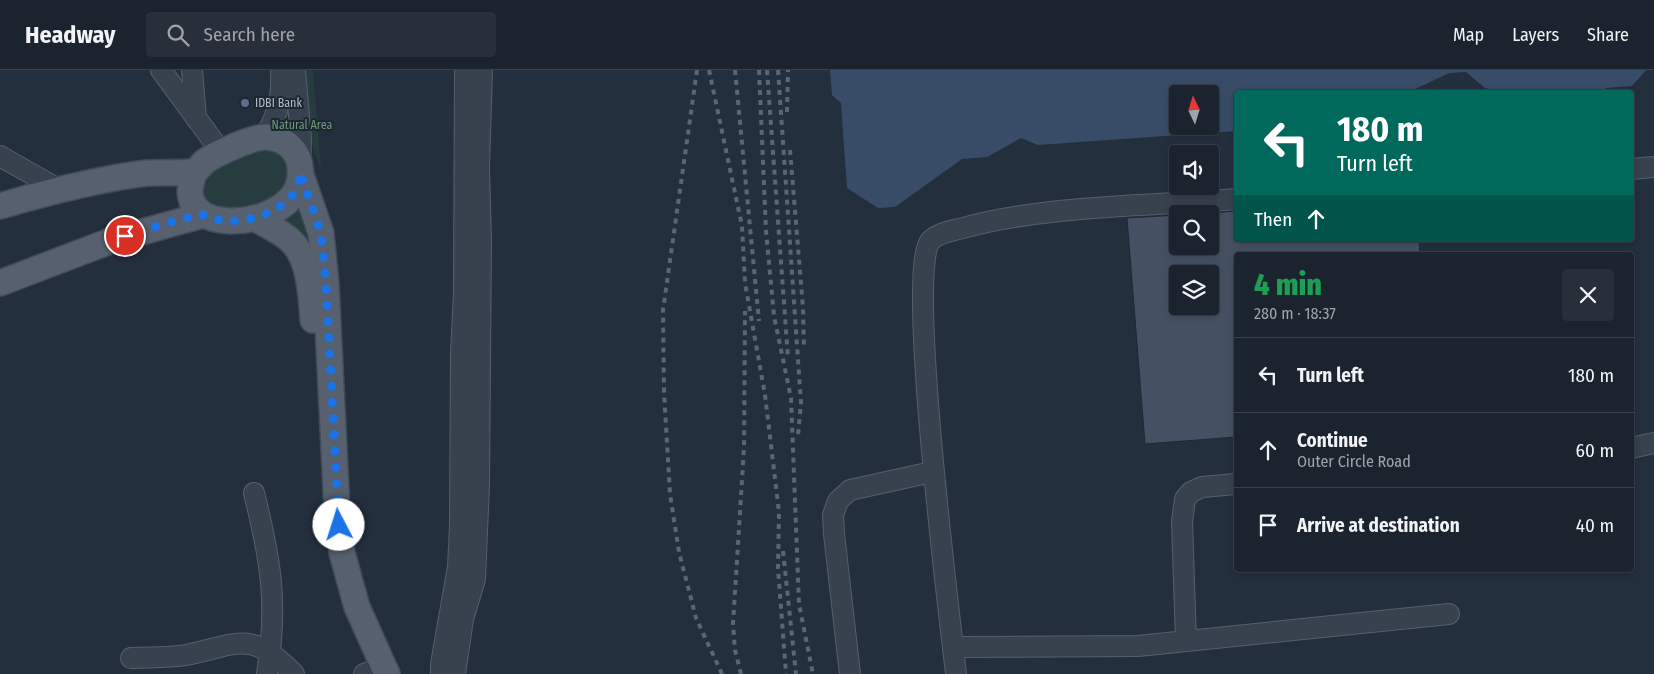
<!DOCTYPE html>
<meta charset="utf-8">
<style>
body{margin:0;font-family:"Fira Sans Condensed",sans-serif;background:#282f3a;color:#f1f3f6;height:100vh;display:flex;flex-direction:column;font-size:19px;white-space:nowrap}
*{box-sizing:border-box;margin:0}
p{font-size:16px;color:#a0a4aa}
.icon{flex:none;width:28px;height:28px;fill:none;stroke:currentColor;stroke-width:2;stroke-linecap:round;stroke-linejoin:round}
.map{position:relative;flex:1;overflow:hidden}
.drawer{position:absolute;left:1234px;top:182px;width:400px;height:320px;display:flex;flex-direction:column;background:#1b232e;border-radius:5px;box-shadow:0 2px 8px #0003,0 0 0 1px #39404a}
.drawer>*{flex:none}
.guide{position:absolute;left:1234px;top:20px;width:400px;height:152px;border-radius:5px;box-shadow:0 2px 8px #0003,0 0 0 1px #39404a;background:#00695c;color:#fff;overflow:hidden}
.needle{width:32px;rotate:356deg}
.buttons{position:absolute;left:1169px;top:15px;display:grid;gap:10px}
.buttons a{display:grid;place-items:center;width:50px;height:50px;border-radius:5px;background:#1b232e;box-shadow:0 2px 8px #0003,0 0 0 1px #39404a;font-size:25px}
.pin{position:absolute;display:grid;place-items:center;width:42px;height:42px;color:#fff;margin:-21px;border:2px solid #fff;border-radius:50%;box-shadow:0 1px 5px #0007}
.me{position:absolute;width:55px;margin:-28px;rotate:355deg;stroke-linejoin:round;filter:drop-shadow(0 0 4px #0008)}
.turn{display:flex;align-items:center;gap:18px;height:105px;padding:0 20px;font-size:22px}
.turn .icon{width:65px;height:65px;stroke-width:2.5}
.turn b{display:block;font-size:35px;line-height:42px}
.then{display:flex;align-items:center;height:48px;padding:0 20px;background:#0003;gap:10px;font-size:19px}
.round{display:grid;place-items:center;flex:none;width:52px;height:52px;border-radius:5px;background:#282f3a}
.head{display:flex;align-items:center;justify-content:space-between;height:85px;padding:0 20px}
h1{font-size:30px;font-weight:800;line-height:38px;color:#1e9e55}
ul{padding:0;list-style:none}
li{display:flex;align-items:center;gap:15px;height:75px;padding:0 20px;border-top:1px solid #39404a}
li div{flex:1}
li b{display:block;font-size:19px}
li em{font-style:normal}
header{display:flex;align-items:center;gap:30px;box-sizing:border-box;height:70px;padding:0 25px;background:#1b232e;border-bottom:1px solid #39404a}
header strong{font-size:24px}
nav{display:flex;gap:28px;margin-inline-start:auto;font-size:18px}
.search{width:350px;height:45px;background:#282f3a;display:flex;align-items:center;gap:12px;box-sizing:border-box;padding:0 18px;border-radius:5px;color:#a0a4aa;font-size:19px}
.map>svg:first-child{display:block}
.green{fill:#263c3f}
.water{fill:#394c67;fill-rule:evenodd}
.building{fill:#455162;stroke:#1f2835;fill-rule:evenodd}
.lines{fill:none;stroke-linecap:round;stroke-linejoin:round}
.minor-casing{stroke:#565f6c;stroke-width:22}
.major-casing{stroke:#414a57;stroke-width:28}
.minor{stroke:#38414e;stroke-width:20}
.major{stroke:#56606e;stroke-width:25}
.rail{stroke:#5a6575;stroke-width:4;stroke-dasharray:5 5;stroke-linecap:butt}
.route{stroke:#1a73e8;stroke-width:9;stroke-dasharray:0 16.2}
.service-dot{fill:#5c6f8a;stroke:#1d2633;stroke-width:2}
.labels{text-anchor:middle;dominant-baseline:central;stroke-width:4;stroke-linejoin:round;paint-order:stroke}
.poi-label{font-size:12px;fill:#b4bcc9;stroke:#1d2633;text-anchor:start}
.park-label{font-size:12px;fill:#6b9a76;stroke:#1d2633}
</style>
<header>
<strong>Headway</strong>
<div class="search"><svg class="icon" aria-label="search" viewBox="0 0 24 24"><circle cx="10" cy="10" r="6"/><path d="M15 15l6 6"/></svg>Search here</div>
<nav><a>Map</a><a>Layers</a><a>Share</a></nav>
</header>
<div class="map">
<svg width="1654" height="604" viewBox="0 0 1654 604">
<rect width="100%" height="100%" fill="#242f3e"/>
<g class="green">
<path d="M296,0H313L321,100L311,72L273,70L296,40Z"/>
<path d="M276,71L296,101L274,134L210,142L197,107L203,96Z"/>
<path d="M307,135L320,229L277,150Z"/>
</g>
<path class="water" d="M830,0H1646L1632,16L1606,18L1602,22H1503L1485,18L1466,2L1449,3L1409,22L1346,19L1340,22H1236V61L1038,75L1021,68L987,87L962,89L895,137L878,138L847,118L841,33L832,25ZM1178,24H1210V56H1178Z"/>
<path class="building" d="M1236,141V170H1419L1420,185H1236V367L1145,374L1127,148L1178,145V176H1210V143ZM1178,204H1210V236H1178Z"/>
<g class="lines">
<g class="minor-casing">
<g id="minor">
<path d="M161,0L222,83"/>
<path d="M192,0L196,48"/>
<path d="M295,0L301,69L300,98"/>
<path d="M265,67C279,41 282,29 281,0"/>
<path d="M0,86L58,119"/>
<path d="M1631,99L1654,97"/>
<path d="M1631,378L1654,373"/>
<path d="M254,423C271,491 278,534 267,604"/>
<path d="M1186,571L1182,452L1185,429L1191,422L1202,417L1236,414"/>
<path d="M953,577L1138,576L1449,544"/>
<path d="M131,588C149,587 168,588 186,585C240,574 250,559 294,604"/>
<path d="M364,604L369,602"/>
<path d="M441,604V594L458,497L460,455L461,283L464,222L465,0"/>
<path d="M455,604L463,549L475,509L479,415L481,170L479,98L482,0"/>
<path d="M850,604L834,464L833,445L838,431L850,420L932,402"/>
<path d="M956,604C950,549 905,194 931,170C940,162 952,161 963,158C1047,135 1149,136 1236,129"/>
</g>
</g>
<g class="major-casing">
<g id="major">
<path d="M300,102L321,163L326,214L337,440L342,483L357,537L387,604"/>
<path d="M0,136C48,122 97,109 147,103C158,102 189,104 196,100C199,99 202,94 204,92C215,84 254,66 267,67C290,69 303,86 300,108C294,162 161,171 196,100"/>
<path d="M254,148C266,155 281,161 291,171C310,189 311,225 313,250"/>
<path d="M0,213L113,170L203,145"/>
</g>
</g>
<use href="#minor" class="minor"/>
<use href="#major" class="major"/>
<g class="rail">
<path d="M697,0L663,240L664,322L670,424L679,482L696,548L722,604"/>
<path d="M709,0L742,156L745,213L765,325L779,442L778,498L786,604"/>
<path d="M735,0L759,251"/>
<path d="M759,0L766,161L774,246L791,328L799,534L813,604"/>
<path d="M767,0L788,288"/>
<path d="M778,0L801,333L798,365"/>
<path d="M787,42L788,0"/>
<path d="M790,80L803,238L804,279"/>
<path d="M783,481L796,604"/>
<path d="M741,604L735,580L733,554L744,378L745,241"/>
</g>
</g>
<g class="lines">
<path class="route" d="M125,166C138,162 194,144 203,145C210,146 217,151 225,151C254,152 300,138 300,102L321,163L326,214L339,455"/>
</g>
<circle class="service-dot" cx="245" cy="33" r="5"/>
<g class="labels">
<g class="poi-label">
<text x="255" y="33">IDBI Bank</text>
</g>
<g class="park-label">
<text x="302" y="55">Natural Area</text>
</g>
</g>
</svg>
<div class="buttons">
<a><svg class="needle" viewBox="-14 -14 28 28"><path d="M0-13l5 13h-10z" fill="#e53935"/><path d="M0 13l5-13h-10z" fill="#a0a4aa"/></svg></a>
<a><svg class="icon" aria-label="sound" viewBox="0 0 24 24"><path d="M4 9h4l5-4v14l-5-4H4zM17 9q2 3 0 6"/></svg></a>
<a><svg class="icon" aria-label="search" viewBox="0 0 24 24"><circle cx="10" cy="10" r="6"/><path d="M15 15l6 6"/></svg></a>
<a><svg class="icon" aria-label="layers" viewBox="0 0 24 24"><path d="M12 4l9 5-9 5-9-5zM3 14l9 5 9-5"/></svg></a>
</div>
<div class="pin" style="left:125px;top:166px;background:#d93025"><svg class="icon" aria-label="arrive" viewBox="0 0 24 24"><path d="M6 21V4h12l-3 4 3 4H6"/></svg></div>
<svg class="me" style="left:339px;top:455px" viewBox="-20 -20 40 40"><circle r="19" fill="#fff"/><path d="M0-13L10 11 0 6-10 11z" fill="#1a73e8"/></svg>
<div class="guide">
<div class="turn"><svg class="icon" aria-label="left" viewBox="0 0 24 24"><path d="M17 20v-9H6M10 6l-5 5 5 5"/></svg><div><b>180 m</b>Turn left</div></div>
<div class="then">Then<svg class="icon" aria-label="ahead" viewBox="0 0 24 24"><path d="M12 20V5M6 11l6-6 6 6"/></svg></div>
</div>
<section class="drawer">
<div class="head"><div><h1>4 min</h1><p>280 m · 18:37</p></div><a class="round"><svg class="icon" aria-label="close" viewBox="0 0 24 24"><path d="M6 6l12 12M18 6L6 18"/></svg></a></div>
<ul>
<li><svg class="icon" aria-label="left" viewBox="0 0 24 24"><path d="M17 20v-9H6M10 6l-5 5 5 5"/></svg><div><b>Turn left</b></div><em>180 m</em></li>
<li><svg class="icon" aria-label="ahead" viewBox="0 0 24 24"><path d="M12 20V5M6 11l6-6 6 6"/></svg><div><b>Continue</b><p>Outer Circle Road</p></div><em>60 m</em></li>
<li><svg class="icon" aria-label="arrive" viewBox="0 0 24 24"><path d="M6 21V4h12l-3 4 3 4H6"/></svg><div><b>Arrive at destination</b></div><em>40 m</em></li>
</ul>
</section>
</div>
